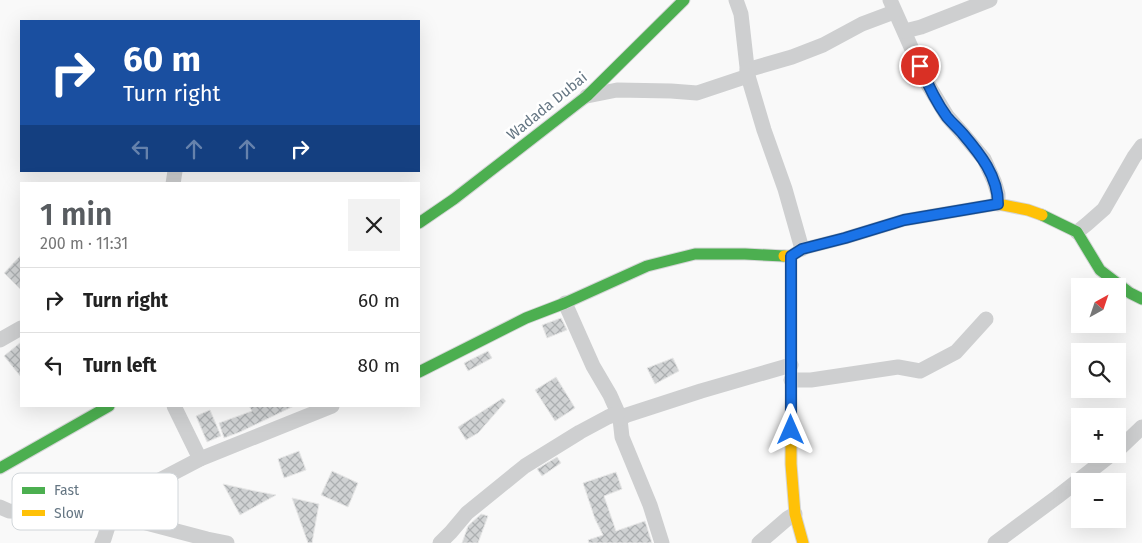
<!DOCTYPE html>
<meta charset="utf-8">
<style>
body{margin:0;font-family:"Fira Sans",sans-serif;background:#f2f2f2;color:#222;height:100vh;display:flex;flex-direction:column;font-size:19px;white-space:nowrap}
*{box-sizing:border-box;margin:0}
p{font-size:16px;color:#767676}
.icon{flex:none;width:28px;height:28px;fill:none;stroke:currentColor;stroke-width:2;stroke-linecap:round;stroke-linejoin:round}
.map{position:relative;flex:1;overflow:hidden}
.side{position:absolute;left:20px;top:182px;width:400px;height:225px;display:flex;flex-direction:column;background:#fff;border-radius:0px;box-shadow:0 5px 20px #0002}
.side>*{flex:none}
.hud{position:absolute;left:20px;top:20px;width:400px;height:152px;border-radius:0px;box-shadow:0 5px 20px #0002;background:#1a4fa0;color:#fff;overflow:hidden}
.needle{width:32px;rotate:40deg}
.tools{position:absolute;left:1071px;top:278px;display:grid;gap:10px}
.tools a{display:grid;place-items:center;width:55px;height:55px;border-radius:0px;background:#fff;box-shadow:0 5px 20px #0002;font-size:25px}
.pin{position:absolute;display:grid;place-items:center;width:42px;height:42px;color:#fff;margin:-21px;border:2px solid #fff;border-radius:50%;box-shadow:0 1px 5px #0007}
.me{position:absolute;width:55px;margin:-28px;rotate:0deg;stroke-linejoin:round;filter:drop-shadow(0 0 4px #0008)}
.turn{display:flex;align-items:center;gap:18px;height:105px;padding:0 20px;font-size:22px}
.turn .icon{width:65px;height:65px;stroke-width:2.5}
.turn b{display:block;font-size:35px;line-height:42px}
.lanes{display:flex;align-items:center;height:48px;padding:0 20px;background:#0003;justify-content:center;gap:25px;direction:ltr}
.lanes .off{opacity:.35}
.round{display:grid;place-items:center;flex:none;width:52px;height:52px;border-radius:0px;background:#f2f2f2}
.headline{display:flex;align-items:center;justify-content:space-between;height:85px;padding:0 20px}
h1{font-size:30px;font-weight:600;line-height:38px;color:#585c60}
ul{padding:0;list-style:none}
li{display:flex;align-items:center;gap:15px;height:65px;padding:0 20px;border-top:1px solid #e0e0e0}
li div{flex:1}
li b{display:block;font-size:19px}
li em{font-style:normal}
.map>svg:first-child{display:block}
.building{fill:url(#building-cross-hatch);stroke:#e8e8e8}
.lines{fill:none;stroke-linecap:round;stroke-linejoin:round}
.fast-casing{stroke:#d5d6d7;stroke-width:13}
.slow-casing{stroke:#d5d6d7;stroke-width:13}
.street{stroke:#cecfd0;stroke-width:15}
.fast{stroke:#4caf50;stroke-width:11}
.slow{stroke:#ffc107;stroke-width:11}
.route-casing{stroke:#114b97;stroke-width:12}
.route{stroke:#1a73e8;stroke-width:9}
.labels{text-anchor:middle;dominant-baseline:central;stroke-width:5;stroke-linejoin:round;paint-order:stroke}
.street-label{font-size:15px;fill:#657683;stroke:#fff}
.key{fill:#fff;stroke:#d1d6da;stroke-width:1}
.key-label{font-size:14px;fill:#657683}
</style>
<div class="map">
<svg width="1142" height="543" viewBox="0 0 1142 543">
<defs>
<pattern id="building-cross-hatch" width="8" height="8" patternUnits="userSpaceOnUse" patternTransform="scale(1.25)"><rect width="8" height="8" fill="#d0d2d3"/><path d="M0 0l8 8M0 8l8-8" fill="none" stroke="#acafb1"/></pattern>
</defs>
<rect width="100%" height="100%" fill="#f9f9f9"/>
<g class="building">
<path d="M21,255V290L4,273Z"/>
<path d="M561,318L567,330L547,338L542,325Z"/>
<path d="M21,342V377L4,356Z"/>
<path d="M488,351L492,358L468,371L464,363Z"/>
<path d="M673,358L679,371L655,384L647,368Z"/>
<path d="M556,377L575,408L555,421L535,390Z"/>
<path d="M503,398L506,401L478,433L466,440L458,427Z"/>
<path d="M249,406H294L240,432L224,438L219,423L252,411Z"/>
<path d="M210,410L221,436L207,442L196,416Z"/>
<path d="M299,451L306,470L284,478L278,459Z"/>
<path d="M557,457L561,463L542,476L537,469Z"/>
<path d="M332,471L358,483L348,507L321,495Z"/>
<path d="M616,472L622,489L604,496L616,531L645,521L652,543H589L588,540L603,535L595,519L583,483Z"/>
<path d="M223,484L250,490L276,495L240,515Z"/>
<path d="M292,498L319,504L312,543H308Z"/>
<path d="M481,514L488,516L478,543H462L468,526Z"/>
</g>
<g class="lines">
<g class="fast-casing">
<g id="fast">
<path d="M1042,215L1077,232L1100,270L1130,293L1142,299"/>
<path d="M419,223L454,199L587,96L684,0"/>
<path d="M419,372L526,318L565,303L647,266L695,254H745L784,256"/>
<path d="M0,468L109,406"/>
</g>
</g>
<g class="slow-casing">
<g id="slow">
<path d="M784,256H791L802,249L845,238L904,220L998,204L1028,210L1042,215"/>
<path d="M791,256V464L795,514L803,543"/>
</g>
</g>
<g class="street">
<path d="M736,0L741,14L748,76L764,130L785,189L802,249"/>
<path d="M890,0L927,83L947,116L963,134L984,159L994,181L998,194V204"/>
<path d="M905,31L921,27L990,0"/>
<path d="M747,70L792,57L823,45L862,24L894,12"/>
<path d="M587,96L617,90L671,91L697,93L748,76"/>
<path d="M173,184L175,171"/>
<path d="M1077,232L1087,224L1104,209L1134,157L1142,146"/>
<path d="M565,303L593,366L610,395L618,413L620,419L622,437L650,505L662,543"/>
<path d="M0,340L21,328"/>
<path d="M791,380H811L898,367L920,371L956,352L986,319"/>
<path d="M174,406L200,459"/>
<path d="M620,419L627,415L701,391L791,365"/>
<path d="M1118,450L1142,427"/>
<path d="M0,507L9,511L112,514L207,539L227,543"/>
<path d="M102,543L104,539L112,514L119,505L133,494L200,459L332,406"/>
<path d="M440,543L451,532L467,513L525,466L580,432L608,417L618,413"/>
<path d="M759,543L788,518L795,514"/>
<path d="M995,543L1057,497L1112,454"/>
</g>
<use href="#fast" class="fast"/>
<use href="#slow" class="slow"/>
</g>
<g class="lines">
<g class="route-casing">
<path id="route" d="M791,430V256L802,249L845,238L904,220L998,204C998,176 980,154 963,134C958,128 952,123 947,117C936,102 927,83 920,66"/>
</g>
<use href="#route" class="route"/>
</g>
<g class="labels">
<g class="street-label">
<text transform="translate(547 106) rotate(-39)">Wadada Dubai</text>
</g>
</g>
<rect x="12" y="473" width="166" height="57" rx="8" class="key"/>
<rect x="22" y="487" width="23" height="7" fill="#4caf50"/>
<rect x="22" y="510" width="23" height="6" fill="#ffc107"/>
<g class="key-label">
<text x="54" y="495">Fast</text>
<text x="54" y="518">Slow</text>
</g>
</svg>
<div class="tools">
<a><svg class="needle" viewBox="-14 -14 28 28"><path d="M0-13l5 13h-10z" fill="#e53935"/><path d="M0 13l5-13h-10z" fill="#767676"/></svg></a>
<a><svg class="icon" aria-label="search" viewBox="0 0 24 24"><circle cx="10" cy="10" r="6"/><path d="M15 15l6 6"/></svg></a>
<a>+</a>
<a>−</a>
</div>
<div class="pin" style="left:920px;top:66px;background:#d93025"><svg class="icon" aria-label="arrive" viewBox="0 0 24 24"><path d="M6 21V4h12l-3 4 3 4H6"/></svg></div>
<svg class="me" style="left:791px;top:430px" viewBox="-20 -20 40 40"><path d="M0-17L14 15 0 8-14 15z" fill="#1a73e8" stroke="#fff" stroke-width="4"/></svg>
<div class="hud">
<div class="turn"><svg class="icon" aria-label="right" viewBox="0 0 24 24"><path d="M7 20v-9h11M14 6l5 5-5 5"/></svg><div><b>60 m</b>Turn right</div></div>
<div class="lanes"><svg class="icon off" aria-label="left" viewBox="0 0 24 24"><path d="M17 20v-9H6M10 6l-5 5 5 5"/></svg><svg class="icon off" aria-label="ahead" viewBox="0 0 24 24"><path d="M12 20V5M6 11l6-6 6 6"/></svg><svg class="icon off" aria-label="ahead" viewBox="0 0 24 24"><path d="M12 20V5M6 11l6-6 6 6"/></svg><svg class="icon" aria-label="right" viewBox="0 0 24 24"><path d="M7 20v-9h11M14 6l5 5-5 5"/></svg></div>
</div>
<section class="side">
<div class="headline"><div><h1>1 min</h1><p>200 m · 11:31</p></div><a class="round"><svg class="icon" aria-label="close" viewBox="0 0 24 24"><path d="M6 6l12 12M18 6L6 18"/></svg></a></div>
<ul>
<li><svg class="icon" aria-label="right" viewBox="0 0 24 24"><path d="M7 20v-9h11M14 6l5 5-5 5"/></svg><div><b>Turn right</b></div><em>60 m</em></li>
<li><svg class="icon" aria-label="left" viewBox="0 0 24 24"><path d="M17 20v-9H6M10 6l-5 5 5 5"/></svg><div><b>Turn left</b></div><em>80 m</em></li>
</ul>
</section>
</div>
